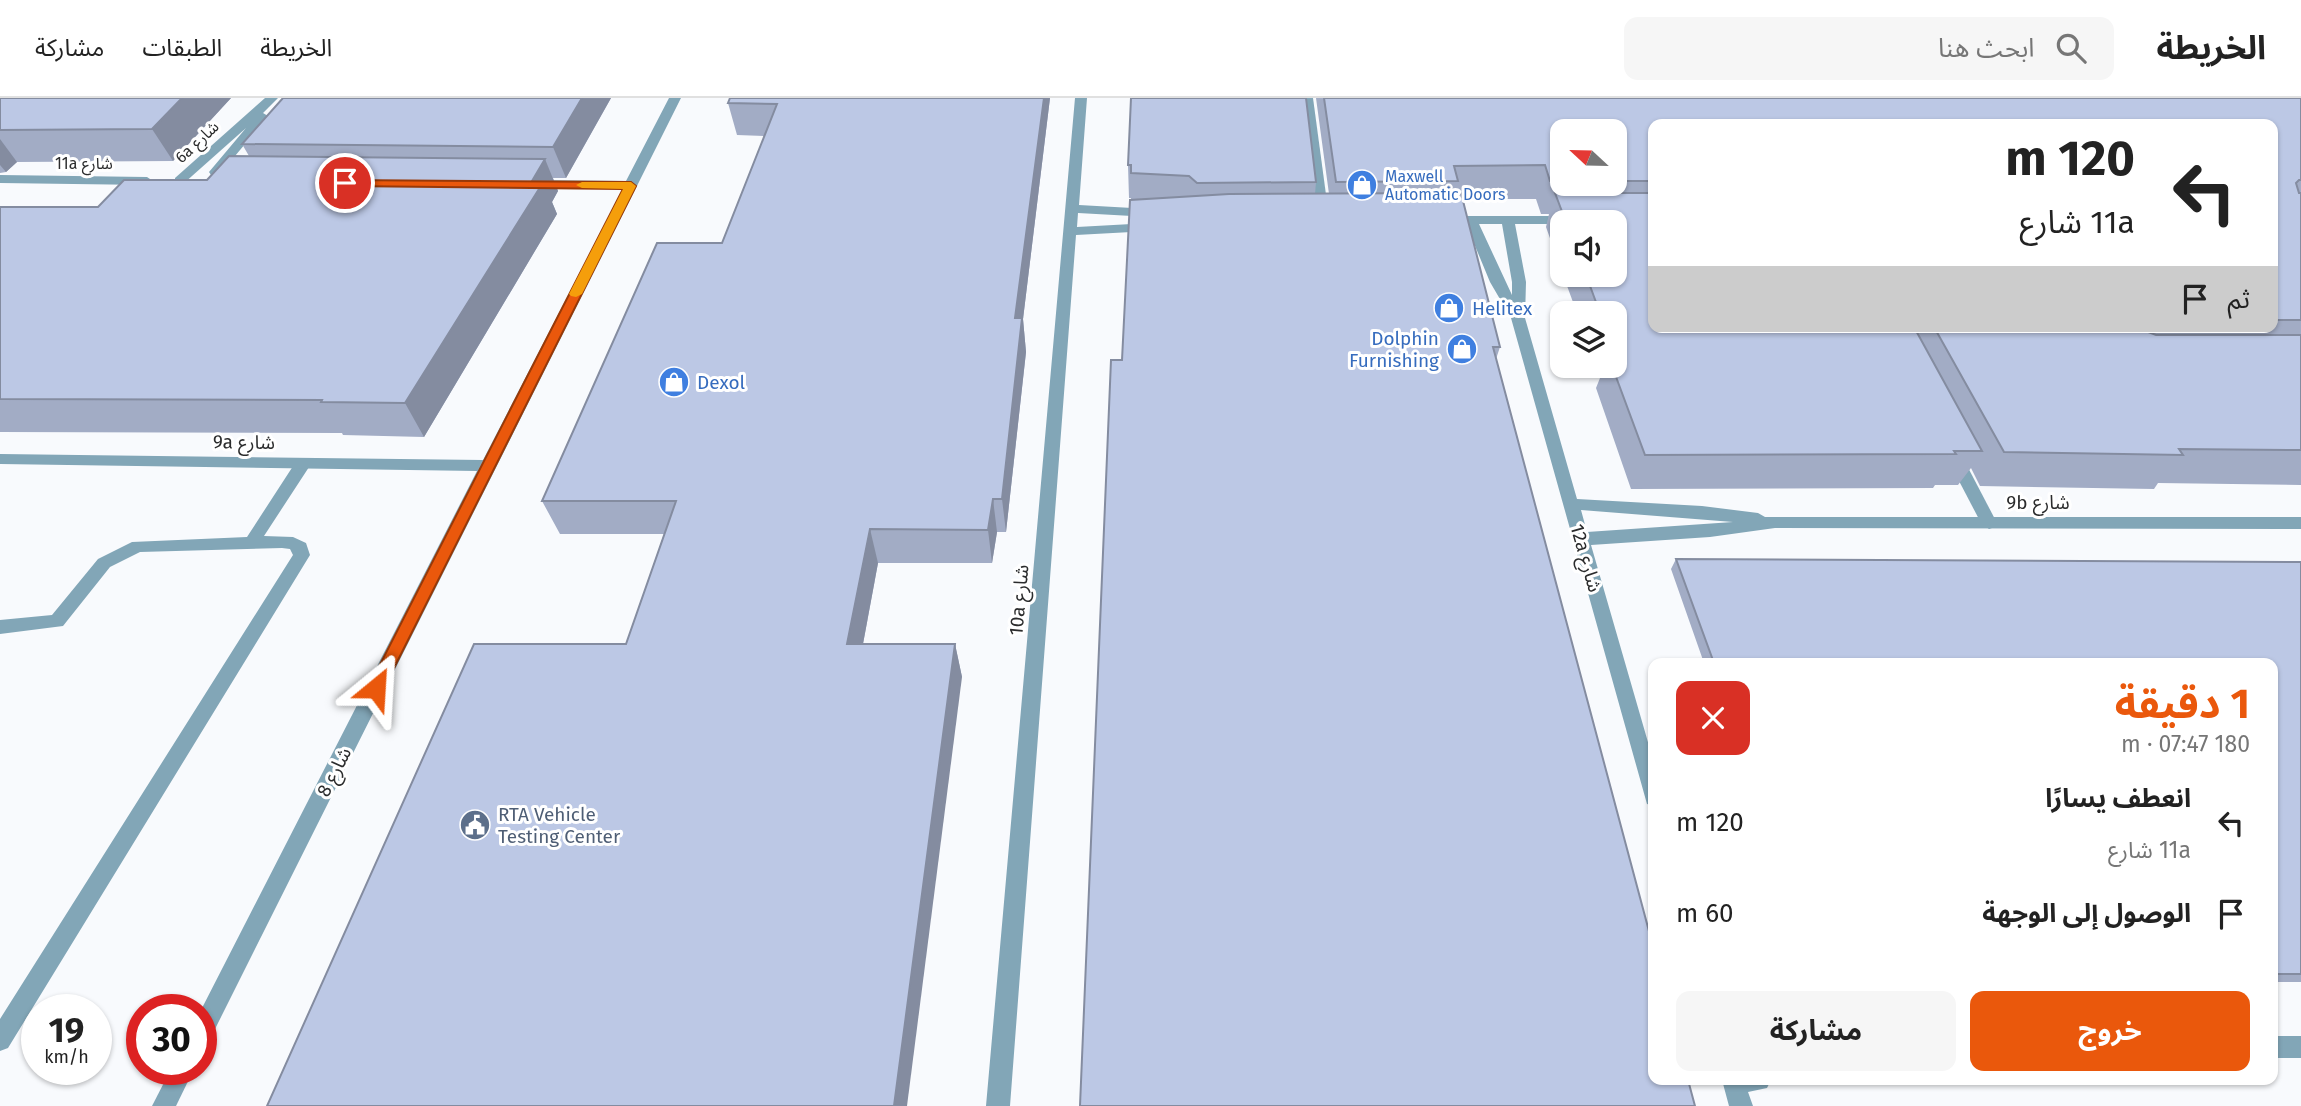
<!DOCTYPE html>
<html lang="ar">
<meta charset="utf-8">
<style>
body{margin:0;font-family:"Fira Sans","Noto Sans Arabic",sans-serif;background:#f6f6f6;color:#222;direction:rtl;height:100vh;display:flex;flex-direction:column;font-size:26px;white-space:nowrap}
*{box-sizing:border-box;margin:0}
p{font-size:23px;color:#767676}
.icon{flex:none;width:38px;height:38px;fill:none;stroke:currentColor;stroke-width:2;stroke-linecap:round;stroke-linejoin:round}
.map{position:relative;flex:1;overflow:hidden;direction:ltr}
.drawer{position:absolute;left:1648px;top:560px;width:630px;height:427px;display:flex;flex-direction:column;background:#fff;border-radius:14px;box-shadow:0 2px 5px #0004;direction:rtl}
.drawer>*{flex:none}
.top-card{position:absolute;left:1648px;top:21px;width:630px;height:214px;border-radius:14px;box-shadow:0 2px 5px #0004;direction:rtl;background:#fff;color:#222;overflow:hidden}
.needle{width:46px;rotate:292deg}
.buttons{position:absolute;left:1550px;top:21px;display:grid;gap:14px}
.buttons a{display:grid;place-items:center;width:77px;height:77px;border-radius:14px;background:#fff;box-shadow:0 2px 5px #0004;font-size:35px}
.speed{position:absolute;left:21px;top:896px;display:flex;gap:14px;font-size:35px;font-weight:700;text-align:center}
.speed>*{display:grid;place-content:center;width:91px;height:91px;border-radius:50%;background:#fff;box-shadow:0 2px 5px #0004;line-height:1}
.speed small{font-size:18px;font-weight:400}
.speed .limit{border:10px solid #d22;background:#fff;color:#111}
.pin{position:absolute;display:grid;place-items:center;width:60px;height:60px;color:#fff;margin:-30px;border:4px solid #fff;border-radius:50%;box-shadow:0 2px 7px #0007}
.me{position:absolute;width:77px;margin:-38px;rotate:27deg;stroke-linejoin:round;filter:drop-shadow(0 0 5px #0008)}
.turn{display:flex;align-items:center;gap:24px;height:147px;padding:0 28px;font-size:32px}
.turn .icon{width:91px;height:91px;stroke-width:2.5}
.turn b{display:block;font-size:49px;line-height:60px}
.then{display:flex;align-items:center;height:66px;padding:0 28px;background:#0003;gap:14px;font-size:26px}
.round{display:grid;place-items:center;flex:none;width:74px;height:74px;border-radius:14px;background:#f6f6f6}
.head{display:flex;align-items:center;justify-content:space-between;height:119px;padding:0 28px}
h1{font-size:42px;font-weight:700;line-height:52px;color:#ea580c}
.primary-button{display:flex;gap:14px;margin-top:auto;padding:14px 28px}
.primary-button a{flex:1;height:80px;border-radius:14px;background:#ea580c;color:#fff;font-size:28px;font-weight:700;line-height:80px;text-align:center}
.primary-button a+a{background:#f6f6f6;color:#222}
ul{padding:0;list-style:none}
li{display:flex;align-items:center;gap:21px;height:91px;padding:0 28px}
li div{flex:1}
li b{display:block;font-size:26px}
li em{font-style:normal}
header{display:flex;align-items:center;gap:42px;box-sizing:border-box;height:98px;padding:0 35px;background:#fff;border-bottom:2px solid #e0e0e0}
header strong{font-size:33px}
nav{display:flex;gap:38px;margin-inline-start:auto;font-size:24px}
.search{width:490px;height:63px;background:#f6f6f6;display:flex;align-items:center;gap:18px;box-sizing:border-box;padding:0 24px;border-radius:14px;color:#767676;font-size:26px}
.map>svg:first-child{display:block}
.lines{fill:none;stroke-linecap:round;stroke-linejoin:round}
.lane{fill:#82a6b7;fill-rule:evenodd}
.street{fill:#82a6b7;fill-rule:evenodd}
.wall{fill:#a2acc5;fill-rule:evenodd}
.shaded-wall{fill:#848ca0}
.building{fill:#bcc8e5;stroke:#848ca0;stroke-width:2}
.route{fill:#ea580c;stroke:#983908;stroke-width:2}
.slow{fill:#f59e0b}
.labels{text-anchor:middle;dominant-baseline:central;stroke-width:6;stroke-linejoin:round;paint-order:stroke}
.far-street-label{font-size:16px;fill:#2b2c2d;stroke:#fff}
.far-shop-label{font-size:16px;fill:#366cbe;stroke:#fff;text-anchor:start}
.shop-label{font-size:19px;fill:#366cbe;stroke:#fff;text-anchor:start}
.street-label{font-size:19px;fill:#2b2c2d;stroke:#fff}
.service-label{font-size:19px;fill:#4e5e75;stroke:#fff;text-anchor:start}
</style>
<header>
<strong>الخريطة</strong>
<div class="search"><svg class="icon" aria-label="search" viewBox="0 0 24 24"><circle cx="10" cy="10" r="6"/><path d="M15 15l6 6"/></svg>ابحث هنا</div>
<nav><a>الخريطة</a><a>الطبقات</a><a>مشاركة</a></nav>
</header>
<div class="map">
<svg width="2301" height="1008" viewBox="0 0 2301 1008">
<rect width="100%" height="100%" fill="#f8fafd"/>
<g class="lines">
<g class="lane">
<path d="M1301,0H1313L1329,119L1323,123L1317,119Z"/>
<path d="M1955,355L1963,360L1997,425L1995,429L1989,431L1981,425L1947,360Z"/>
<path d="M303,360L311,366L264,438L293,439L306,445L310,457L8,950L0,953V921L293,457L290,451L282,450L140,454L110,469L63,528L0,536V522L52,517L98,461L132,444L247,439L297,362Z"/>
</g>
<g class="street">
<path d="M265,0H278L263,15L268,18L266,21L219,77H211L209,74L246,30L183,86H175V80Z"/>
<path d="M669,0H681L209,943L201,946V912L477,373L0,366V356L483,362L623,91L532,90L526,86L532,82L626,83Z"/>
<path d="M1075,0H1087L1079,107L1150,111L1156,115L1150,119L1078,115L1077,129L1150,125L1157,129L1150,133L1076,137L1010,1008H986Z"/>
<path d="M0,77L147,79L153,83L147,87L0,85Z"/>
<path d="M1461,118H1570L1577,122L1563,126H1515L1526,184L1525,220L1577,401L1702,408L1758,415L1765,419H2301V431L1775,430L1710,439L1591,447L1654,665V708L1647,706L1511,220L1490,184L1466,126L1454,122ZM1479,126H1502L1512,184V197ZM1581,412L1733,424L1587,434Z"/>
<rect x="2273" y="938" width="28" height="22"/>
<path d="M171,971H194L176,1008H152Z"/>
<path d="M1722,982H1771L1767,990L1748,994L1753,1008H1729Z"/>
</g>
</g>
<g class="wall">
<path d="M0,0H231L173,63L17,64L6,74L0,75Z"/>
<path d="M611,0L566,80H553L558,93L552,104L557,116L424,339L343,337L342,335L0,334V109H98L207,82L249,58L242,46Z"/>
<path d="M730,0H1050L1023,221L1026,254L1006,434H997L992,465H878L863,546H955L962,579L626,546L664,436H560L542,403L722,145L765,38L737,37L728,5Z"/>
<path d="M1316,0H2301V387L2158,385L2154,391L1980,388L1971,370L1958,387H1935L1933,390L1631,391L1596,290L1600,280L1595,268H1615V215H1577L1563,177H1615V124H1563V177L1546,129L1549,116H1541L1536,101H1462L1500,249L1496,261L1122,262L1131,102V100H1129L1128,67L1316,84L1315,96H1329ZM1654,26H2273V229H1654ZM1563,33H1615V86H1563Z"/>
<path d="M1676,461L2301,464V884H2273V565H1704L1671,471Z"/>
</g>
<g class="shaded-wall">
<path d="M182,0H231L173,63L152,31Z"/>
<path d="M582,0H611L566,80L553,49Z"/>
<path d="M1044,0H1050L1023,221L1026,254L1006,434L1002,401L1015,220Z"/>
<path d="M0,41L17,64L6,74L0,67Z"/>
<path d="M545,61L558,93L552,104L557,116L424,339L405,305Z"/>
<path d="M993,401L997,434L992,465L988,432Z"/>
<path d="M870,431L878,465L857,578L847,546Z"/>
<path d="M955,546L962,579L907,1008H894Z"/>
</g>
<g class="building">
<path d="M0,0H182L152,31L0,32Z"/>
<path d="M283,0H582L553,49L242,46Z"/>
<path d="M730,0H1044L1015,220H1022L1002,401H993L988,432L870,431L847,546H955L894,1008H267L474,546H626L676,403H542L657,145H722L777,6L728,5Z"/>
<path d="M1131,0H1306L1316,84L1197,85L1189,78L1131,75V67H1128Z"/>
<path d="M1324,0H2301V82H2299L2296,85L2299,95H2301V222H2273V26H1654V83H1615V33H1563V83H1550L1545,67L1454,68L1458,83L1336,84Z"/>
<path d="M229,58L545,61L532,83H544L405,305L321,304L322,302L0,301V109H98L124,82H207Z"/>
<path d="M1461,95L1500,249H1493L1654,852V982H1688L1695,1008H1080L1111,262H1122L1130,102L1229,96Z"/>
<path d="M1555,95H1654V229H1914L1982,353H1954L1956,356L1645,357L1612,268H1615V215H1600L1586,177H1615V124H1566Z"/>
<path d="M1934,229H2135L2156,237H2301V352L2179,351L2183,357L2004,354Z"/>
<path d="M1676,461L2301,464V876H2273V565H1714Z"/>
</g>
<path class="route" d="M341,82L631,84L636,88L384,590L382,595H370L368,590L623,91L345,88L341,87Z"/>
<path class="slow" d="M631,84L636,88L582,196L576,199L571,198L569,196L623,91L582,90L576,87L582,84Z"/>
<defs>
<g id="shop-disc" transform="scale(1.575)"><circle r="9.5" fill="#3f7fe0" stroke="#fff"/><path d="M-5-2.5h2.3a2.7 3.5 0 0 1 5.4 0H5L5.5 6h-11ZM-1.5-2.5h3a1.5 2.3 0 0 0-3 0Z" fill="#fff"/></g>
<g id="civic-disc" transform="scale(1.575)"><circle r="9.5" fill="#5c6f8a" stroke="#fff"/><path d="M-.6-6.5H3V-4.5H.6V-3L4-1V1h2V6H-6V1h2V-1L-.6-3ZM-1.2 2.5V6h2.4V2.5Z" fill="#fff"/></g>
</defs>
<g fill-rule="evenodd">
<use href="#shop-disc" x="1362" y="87"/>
<use href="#shop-disc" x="1449" y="210"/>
<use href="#shop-disc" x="1462" y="251"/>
<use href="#shop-disc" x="674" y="284"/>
<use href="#civic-disc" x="475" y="727"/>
</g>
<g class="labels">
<g class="far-street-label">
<text transform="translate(197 44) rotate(-43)">6a شارع</text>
<text x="84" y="65">11a شارع</text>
</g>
<g class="far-shop-label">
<text x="1385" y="78">Maxwell<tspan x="1385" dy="18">Automatic Doors</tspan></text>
</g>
<g class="shop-label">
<text x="1472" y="210">Helitex</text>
<text x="1439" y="240" text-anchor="end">Dolphin<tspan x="1439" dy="22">Furnishing</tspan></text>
<text x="697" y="284">Dexol</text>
</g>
<g class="street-label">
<text transform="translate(244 344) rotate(1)">9a شارع</text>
<text x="2038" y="404">9b شارع</text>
<text transform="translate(1586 460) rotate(74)">12a شارع</text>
<text transform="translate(1019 502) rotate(-85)">10a شارع</text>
<text transform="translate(334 674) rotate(-63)">شارع 8</text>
</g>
<g class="service-label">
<text x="498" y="716">RTA Vehicle<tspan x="498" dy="22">Testing Center</tspan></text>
</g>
</g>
</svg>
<div class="buttons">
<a><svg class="needle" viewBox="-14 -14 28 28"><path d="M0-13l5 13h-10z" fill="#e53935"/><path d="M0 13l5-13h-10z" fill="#767676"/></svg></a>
<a><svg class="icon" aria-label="sound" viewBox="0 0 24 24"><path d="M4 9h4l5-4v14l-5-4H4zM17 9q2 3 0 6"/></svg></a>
<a><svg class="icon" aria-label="layers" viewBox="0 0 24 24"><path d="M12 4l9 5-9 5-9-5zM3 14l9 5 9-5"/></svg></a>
</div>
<div class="speed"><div>19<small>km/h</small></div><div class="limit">30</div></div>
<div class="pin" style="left:345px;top:85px;background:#d93025"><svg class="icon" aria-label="arrive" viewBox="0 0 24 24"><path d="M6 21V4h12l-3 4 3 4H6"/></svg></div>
<svg class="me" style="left:376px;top:590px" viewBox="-20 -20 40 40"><path d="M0-17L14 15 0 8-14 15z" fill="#ea580c" stroke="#fff" stroke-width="4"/></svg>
<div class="top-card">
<div class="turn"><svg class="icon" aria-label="left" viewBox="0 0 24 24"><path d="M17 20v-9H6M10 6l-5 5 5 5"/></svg><div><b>120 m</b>11a شارع</div></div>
<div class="then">ثم<svg class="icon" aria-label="arrive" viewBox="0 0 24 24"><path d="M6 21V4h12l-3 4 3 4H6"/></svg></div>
</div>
<section class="drawer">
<div class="head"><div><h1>1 دقيقة</h1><p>180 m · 07:47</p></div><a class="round" style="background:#d93025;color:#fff"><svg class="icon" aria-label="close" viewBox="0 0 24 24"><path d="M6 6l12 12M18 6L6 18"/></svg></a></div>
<ul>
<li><svg class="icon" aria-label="left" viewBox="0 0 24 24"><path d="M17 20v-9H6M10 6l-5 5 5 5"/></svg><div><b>انعطف يسارًا</b><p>11a شارع</p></div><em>120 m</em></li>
<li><svg class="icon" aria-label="arrive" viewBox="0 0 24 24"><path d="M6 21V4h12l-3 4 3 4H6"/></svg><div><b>الوصول إلى الوجهة</b></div><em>60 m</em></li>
</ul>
<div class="primary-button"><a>خروج</a><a>مشاركة</a></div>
</section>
</div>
